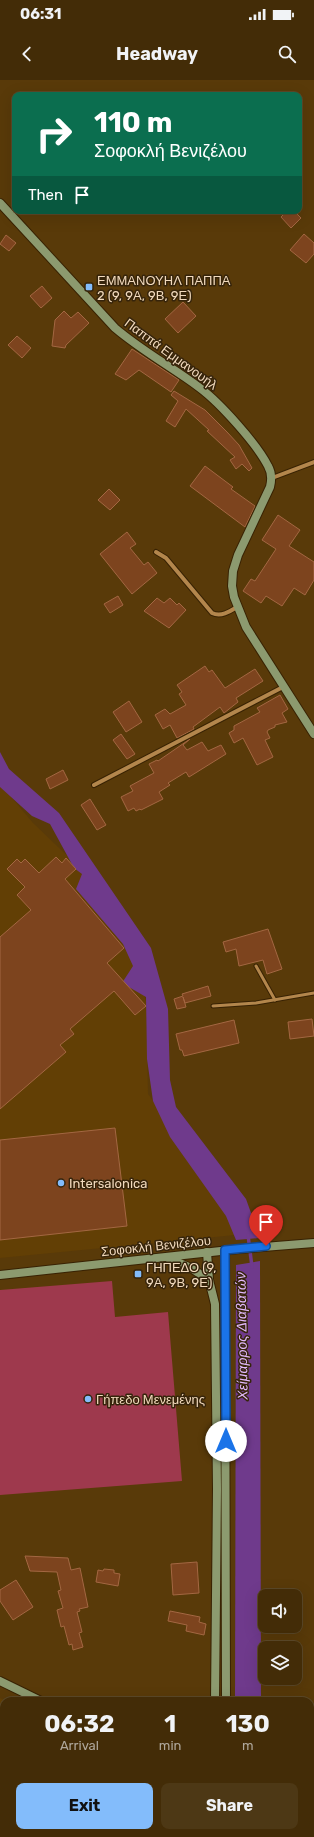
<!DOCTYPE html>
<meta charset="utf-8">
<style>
body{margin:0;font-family:Rubik,sans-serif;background:#4d3815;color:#f1f3f6;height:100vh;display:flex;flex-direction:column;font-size:15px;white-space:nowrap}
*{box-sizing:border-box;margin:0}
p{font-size:13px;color:#afa79b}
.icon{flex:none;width:22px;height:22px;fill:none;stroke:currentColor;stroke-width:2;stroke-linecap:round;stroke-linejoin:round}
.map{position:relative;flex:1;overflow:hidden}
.sheet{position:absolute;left:0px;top:1617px;width:314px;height:140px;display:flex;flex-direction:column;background:#432c07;border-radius:12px 12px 0 0;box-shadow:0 4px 16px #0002,0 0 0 1px #5b4828}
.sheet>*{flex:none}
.guide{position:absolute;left:12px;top:12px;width:290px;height:122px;border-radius:8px;box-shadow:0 4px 16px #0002,0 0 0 1px #5b4828;background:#0b6e4f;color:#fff;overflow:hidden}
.tools{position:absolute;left:258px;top:1509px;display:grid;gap:8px}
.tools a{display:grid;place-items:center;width:44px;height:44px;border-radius:8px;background:#432c07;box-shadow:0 4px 16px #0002,0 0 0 1px #5b4828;font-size:20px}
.pin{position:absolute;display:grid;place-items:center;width:34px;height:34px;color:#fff;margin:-41px -17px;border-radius:50% 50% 50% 0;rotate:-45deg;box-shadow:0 0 4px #0007}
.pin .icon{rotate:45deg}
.me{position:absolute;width:44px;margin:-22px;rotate:0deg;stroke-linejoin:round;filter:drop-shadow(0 0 3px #0008)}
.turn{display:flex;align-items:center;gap:14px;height:84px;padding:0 16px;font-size:18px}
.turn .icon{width:52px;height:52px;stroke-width:2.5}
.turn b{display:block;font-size:28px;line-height:34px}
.then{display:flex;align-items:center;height:38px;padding:0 16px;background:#0003;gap:8px;font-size:15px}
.eta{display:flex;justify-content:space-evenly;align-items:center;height:68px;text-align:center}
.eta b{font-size:24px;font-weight:700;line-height:28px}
.primary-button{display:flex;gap:8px;margin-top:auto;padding:8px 16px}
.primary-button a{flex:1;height:46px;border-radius:8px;background:#83bcfb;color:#111;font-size:16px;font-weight:700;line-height:46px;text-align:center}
.primary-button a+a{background:#4d3815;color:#f1f3f6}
.status{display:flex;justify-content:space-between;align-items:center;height:28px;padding:0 20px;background:#432c07;direction:ltr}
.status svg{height:11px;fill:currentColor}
header{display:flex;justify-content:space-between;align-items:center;height:52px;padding:0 16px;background:#432c07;font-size:18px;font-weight:700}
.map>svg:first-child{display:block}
.built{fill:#623f05}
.green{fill:#9e394d}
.water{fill:#6f3a8c}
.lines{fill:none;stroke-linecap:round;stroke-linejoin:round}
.stream{stroke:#6f3a8c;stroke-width:3.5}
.building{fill:#7d441e;stroke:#a36742}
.lane-casing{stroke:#382203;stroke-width:5}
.street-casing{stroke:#382203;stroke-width:6}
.secondary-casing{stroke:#382203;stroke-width:10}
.path{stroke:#957950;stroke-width:2;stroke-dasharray:3 3;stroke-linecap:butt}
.lane{stroke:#b3864c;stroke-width:3}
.street{stroke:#b3864c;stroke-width:4}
.secondary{stroke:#8c9a6f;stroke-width:8}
.route-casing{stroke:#114b97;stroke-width:10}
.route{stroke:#1a73e8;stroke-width:7}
.poi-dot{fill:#83bcfb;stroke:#36240b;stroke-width:1.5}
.labels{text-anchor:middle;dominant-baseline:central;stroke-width:3;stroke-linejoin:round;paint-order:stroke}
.poi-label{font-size:13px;fill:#f2dabd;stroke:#36240b;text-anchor:start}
.street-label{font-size:13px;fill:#f2dabd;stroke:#36240b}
.water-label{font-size:14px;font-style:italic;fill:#e1b9fc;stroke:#36240b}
</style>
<div class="status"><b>06:31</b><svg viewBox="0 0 49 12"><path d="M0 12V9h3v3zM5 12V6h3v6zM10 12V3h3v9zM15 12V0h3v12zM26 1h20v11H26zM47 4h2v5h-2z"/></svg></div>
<header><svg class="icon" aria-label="back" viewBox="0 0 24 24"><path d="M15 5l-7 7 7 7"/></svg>Headway<svg class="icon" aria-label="search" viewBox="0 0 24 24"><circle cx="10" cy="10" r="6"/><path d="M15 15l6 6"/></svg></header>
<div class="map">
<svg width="314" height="1757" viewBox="0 0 314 1757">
<rect width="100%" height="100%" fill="#593a09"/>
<g class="built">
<path d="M0,704L33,743L81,789L131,865L146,921L148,1014L222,1116L235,1155L0,1178Z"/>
<path d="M0,1618L6,1621H4V1753H221L222,1757H0Z"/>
</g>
<path class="green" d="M112,1201L115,1237L168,1232L182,1401L0,1415V1210Z"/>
<g class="water">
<path d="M0,672L9,689L59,733L151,868L168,929L170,1000L176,1027L246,1119L260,1158L236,1160L226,1136L170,1057L153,1021L147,979L146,917L122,903L133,886L123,864L76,809L82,794L74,788L50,744L32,736L0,707Z"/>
<path d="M260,1181L261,1621H235L236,1185Z"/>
<path d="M233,1753H262V1757H232Z"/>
</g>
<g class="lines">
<path class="stream" d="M248,1155L252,1187"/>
</g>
<g class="building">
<path d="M287,131H294L301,138L291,148L281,137Z"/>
<path d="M304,154L314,163V174L306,183L290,170Z"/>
<path d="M6,155L16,163L9,171L0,164Z"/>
<path d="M42,206L52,218L41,228L30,216Z"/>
<path d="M183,222L196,236L178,253L165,239Z"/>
<path d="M64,231L71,238L78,232L89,243L66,265L65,268L52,266L55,240Z"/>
<path d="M17,256L31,268L22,278L8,265Z"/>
<path d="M132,269L179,300L171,312L139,290L126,300L115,294Z"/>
<path d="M174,311L205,330L227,352L239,365L252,388L249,391L242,384L236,389L230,380L235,377L207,351L209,350L186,329L175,347L166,341L178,321L171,315Z"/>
<path d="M205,386L233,407L231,409L255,426L245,447L190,406Z"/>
<path d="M109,409L120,420L110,430L98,420Z"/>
<path d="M278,435L300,450L289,466L314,482V500L305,515L294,508L282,526L266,516L261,523L243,511L251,499L255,501L276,469L262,460Z"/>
<path d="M127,452L136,464L130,468L144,485L148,482L157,493L132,514L100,474Z"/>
<path d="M118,516L123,525L110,533L104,524Z"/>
<path d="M157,518L164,523L170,518L177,525L179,523L186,530L169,548L144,531Z"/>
<path d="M205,586L209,592L212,590L225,608L255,589L263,601L236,618L238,622L224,633L220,627L193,647L194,649L177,658L170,645L163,649L155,635L165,629L170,634L186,625L179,614L182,612L177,605Z"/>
<path d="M280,615L288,629L282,633L287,642L275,645V647L268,650L267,652L270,658L265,660L273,677L257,685L243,658L234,663L229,653L234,650V646L260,632L257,628Z"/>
<path d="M129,621L142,642L126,652L113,632Z"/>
<path d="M121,654L135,674L127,679L113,660Z"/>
<path d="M190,659L183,665L187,670L202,662L208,671L221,665L226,674L189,697L186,692L168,703L170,705L159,712L163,719L141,730L140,729L136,731L134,728L128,731L121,717L133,711L130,706L154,693L149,684L157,680L158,681Z"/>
<path d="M63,690L68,700L50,709L46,699Z"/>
<path d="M90,719L106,745L97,750L81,725Z"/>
<path d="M56,777L62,783L66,778L76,789L65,799L124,868L107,883L146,926L135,935L114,911L70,949L74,954L60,965L66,972L0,1029V857L31,830L17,815L25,807L7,789L17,779L21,783L25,779L39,793Z"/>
<path d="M268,849L282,889L267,894L263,880L239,886L236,869L226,872L223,862Z"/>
<path d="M208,906L211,916L185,923L183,917L186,927L177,929L174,919L183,916L182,914Z"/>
<path d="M312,939L314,956L290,959L288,942Z"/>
<path d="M234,940L239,963L184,976L182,970H180L176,954Z"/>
<path d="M115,1048L127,1146L0,1160V1060Z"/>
<path d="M25,1476L68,1478L71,1490L80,1488L88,1527L79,1529L80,1531L77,1532L82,1552L79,1553L83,1567L73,1570L72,1564L69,1565L64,1546L61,1547L57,1530L63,1528L58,1511L61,1510L57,1492L30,1491Z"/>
<path d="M197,1482L199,1513L173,1515L171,1484Z"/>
<path d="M104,1489L114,1490V1493L120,1494L118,1506L96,1502L98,1490L103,1491Z"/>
<path d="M16,1500L33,1527L13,1540L0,1521V1510Z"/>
<path d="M170,1531L200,1537L199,1542L206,1544L204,1555L186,1551L187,1545L168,1541Z"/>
</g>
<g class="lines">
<g class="lane-casing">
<g id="lane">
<path d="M256,886L275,920"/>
<path d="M213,926L256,923L314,913"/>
<path d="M0,1629L4,1631"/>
<path d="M0,1680L4,1681"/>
<path d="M0,1729L4,1731"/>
<path d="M50,1753L59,1757"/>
<path d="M118,1757L119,1753"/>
<path d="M159,1757V1753"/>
<path d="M178,1757L180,1753"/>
</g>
</g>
<g class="street-casing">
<g id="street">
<path d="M272,398L314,382"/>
<path d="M156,472L166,478L212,533C221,537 229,532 237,527"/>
<path d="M94,705L283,607"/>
</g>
</g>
<g class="secondary-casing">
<g id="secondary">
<path d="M0,123L115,248C142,271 172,287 200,308C220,323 257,364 268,386C272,393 272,399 270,407L238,475L233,491L232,506L234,517L246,547L314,654"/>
<path d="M225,1170L226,1621"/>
<path d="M207,1172L209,1200L215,1224L217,1409L215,1621"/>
<path d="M168,1178L191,1188L209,1200"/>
<path d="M0,1195L239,1169L314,1163"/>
<path d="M0,1601L41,1621"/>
<path d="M207,1757L208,1753"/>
</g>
</g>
<path class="path" d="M230,1757V1753"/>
<use href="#lane" class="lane"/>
<use href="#street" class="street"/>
<use href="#secondary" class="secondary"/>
</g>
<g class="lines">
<g class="route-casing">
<path id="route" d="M226,1361L225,1170L266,1166"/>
</g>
<use href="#route" class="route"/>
</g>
<g class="poi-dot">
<rect x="85" y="203" width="8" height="8" rx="2"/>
<circle cx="61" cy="1103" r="4"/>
<rect x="134" y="1190" width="8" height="8" rx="2"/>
<circle cx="88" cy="1319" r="4"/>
</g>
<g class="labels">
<g class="poi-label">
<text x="97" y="200">ΕΜΜΑΝΟΥΗΛ ΠΑΠΠΑ<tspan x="97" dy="15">2 (9, 9Α, 9Β, 9Ε)</tspan></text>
<text x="69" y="1103">Intersalonica</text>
<text x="146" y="1187">ΓΗΠΕΔΟ (9,<tspan x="146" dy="15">9Α, 9Β, 9Ε)</tspan></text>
<text x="96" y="1319">Γήπεδο Μενεμένης</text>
</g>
<g class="street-label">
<text transform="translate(171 274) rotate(36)">Παππά Εμμανουήλ</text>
<text transform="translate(156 1166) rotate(-6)">Σοφοκλή Βενιζέλου</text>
</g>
<g class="water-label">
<text transform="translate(242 1256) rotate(-91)">Χείμαρρος Διαβατών</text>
</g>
</g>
</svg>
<div class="tools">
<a><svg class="icon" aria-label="sound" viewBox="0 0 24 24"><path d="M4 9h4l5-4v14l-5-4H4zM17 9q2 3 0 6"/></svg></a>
<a><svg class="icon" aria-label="layers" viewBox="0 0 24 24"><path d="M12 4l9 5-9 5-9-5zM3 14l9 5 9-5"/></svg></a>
</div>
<div class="pin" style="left:266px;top:1166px;background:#d93025"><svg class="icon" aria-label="arrive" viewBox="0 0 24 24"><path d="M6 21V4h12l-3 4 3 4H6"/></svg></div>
<svg class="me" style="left:226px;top:1361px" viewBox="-20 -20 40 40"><circle r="19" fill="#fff"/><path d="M0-13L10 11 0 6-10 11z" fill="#1a73e8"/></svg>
<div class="guide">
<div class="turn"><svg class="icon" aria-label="right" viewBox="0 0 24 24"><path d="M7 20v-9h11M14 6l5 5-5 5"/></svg><div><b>110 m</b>Σοφοκλή Βενιζέλου</div></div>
<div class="then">Then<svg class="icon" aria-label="arrive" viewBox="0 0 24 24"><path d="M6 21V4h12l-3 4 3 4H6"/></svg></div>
</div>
<section class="sheet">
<div class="eta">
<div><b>06:32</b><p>Arrival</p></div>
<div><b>1</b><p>min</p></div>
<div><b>130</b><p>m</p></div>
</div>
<div class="primary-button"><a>Exit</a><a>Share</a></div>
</section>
</div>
